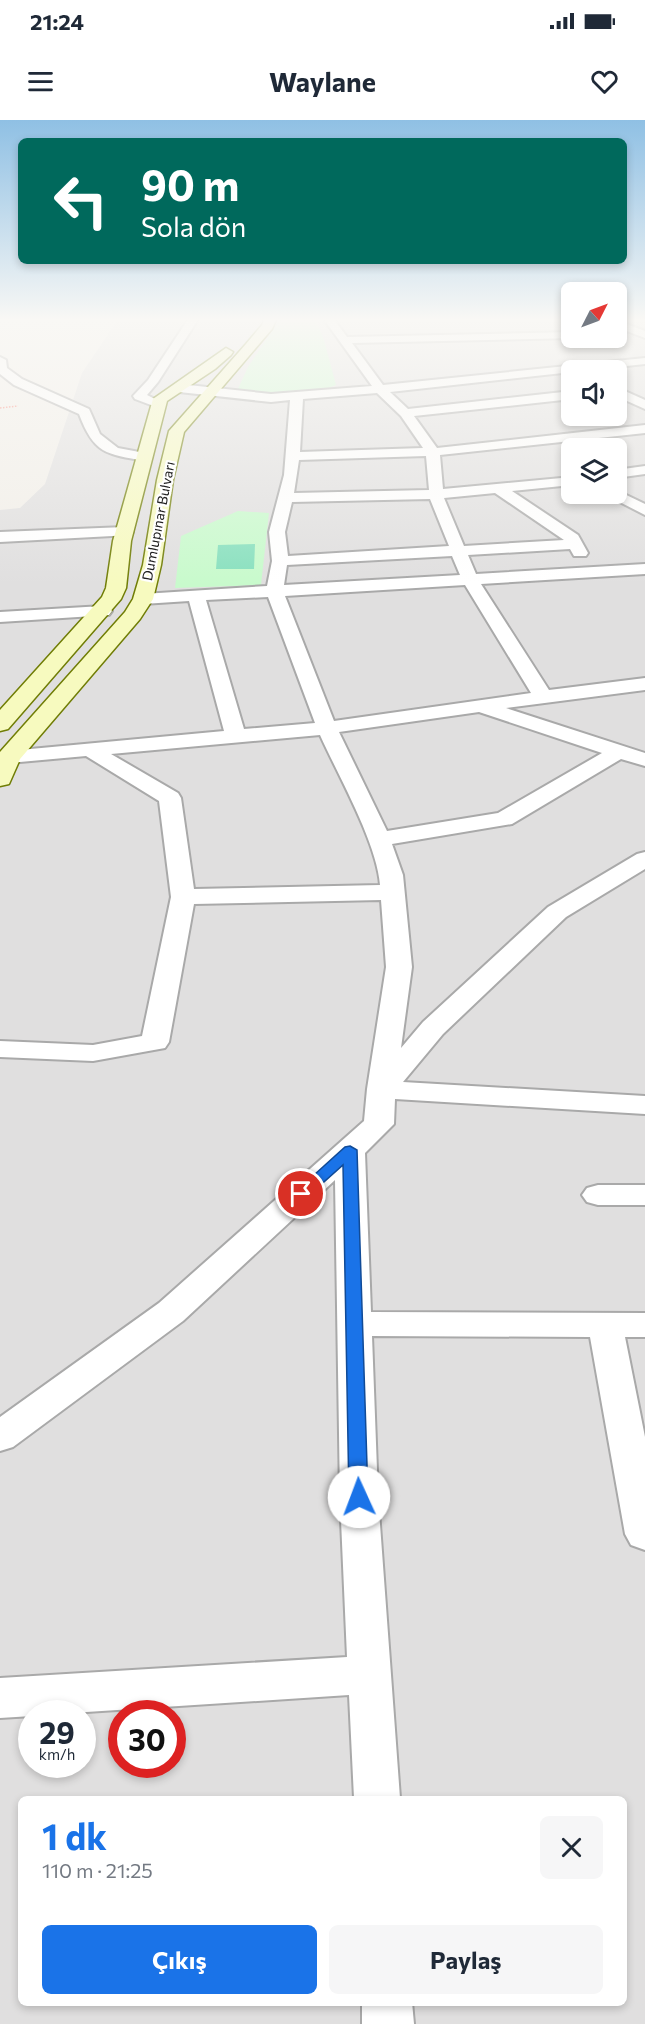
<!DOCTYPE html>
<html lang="tr">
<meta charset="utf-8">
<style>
body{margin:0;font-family:Commissioner,sans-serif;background:#f6f6f7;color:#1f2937;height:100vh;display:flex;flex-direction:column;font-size:22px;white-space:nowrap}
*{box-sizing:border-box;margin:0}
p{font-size:20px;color:#747a83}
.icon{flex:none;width:33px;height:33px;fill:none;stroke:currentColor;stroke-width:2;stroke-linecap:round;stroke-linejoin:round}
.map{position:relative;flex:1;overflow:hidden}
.panel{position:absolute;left:18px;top:1676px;width:609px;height:210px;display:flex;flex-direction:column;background:#fff;border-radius:9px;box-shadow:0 3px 9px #0003}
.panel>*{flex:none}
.top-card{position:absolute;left:18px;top:18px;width:609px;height:126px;border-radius:9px;box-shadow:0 3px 9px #0003;background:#00695c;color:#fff;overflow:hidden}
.needle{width:39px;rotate:48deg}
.controls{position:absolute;left:561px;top:162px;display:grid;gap:12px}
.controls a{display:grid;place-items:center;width:66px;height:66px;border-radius:9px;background:#fff;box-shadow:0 3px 9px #0003;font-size:30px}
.speed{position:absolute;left:18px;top:1580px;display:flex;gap:12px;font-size:30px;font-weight:700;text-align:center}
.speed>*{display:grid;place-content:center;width:78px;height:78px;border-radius:50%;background:#fff;box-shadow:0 3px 9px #0003;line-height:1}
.speed small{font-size:15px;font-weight:400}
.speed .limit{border:9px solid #d22;background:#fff;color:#111}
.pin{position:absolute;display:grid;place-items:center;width:51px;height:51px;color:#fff;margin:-26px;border:3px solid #fff;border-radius:50%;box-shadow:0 2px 6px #0007}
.me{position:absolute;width:66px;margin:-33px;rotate:358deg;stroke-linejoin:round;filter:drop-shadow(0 0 4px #0008)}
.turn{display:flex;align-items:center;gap:21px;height:126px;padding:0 24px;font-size:27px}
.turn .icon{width:78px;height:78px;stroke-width:2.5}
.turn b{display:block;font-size:42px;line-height:51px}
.round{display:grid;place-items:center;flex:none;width:63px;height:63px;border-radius:9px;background:#f6f6f7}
.headline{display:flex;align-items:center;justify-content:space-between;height:102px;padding:0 24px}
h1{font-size:36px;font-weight:700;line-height:45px;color:#1a73e8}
.primary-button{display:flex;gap:12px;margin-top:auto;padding:12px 24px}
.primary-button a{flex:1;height:69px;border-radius:9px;background:#1a73e8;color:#fff;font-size:24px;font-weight:700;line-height:69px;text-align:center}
.primary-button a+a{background:#f6f6f7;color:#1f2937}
.status{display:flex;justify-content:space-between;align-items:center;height:42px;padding:0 30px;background:#fff;direction:ltr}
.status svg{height:16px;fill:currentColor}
header{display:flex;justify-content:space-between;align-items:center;height:78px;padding:0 24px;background:#fff;font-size:27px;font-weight:700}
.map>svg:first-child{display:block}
.residential{fill:#e0dfdf;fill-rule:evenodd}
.park{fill:#c8facc}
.pitch{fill:#88e0be}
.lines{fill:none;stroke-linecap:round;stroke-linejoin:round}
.minor-casing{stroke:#a9a9a9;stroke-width:4}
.secondary-casing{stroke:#707d05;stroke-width:3}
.path{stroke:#fa8072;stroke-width:1.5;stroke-dasharray:1.5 1.5;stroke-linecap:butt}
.minor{fill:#fff;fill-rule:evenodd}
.secondary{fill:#f7fabf;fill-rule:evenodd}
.route{fill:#1a73e8;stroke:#114b97;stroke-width:1.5}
.labels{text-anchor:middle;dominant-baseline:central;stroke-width:4.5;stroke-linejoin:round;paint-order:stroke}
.far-street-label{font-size:14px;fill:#222;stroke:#fff}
</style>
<div class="status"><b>21:24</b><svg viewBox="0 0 49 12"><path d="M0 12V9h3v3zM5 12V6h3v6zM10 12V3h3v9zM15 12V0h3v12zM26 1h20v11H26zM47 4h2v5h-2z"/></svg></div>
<header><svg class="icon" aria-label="menu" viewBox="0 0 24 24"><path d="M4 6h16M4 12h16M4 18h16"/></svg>Waylane<svg class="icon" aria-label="heart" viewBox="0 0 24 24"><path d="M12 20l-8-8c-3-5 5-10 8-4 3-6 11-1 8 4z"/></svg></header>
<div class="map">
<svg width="645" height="1904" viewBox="0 0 645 1904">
<rect width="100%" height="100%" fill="#f2efe9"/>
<path class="residential" d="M119,198H571L572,218H616L617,198H645V1904H0V390L20,388L45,364L82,253ZM572,250H616V296H572ZM572,328H616V374H572ZM32,1593H82V1644H32ZM122,1593H172V1644H122ZM21,1678H624V1882H21Z"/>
<g class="park">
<path d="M281,198H315L324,220L336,265C306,278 269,273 237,271L248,247Z"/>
<path d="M238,391L269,393L261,465L175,468L181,416Z"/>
</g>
<path class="pitch" d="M255,424L254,449H216L218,425Z"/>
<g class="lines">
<g class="minor-casing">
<g id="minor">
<path d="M189,198H199L158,262L147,275L165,284L159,288L135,279L133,276L148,260Z"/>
<path d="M323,198H333L347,217L572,212V218H575L352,223L383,265L645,238V244L390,272L408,289L572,271V279L414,296L437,328L645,305V313L440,335L443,369L572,357V365L512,371L578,415L588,433L586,436H574L570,429L468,435L476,454L645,444V454L481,464L549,570L645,558V570L506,588L645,633V646L621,639L512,704L392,724L403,755L412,847L401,928L423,902L548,787L637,734L645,732V749L566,797L443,914L403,962L645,976V994L395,979L394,1004L365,1033L371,1192L645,1193V1217H625L645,1317V1430L631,1425L625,1414L590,1217L372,1216L378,1377L400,1678H354L349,1575L71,1593H32V1596L0,1598V1558L347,1537L340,1377L335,1060L183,1201L13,1327L0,1331V1297L159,1183L364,1001L367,969L386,847L381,780L194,784L169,922L165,928L93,941L0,937V921L93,925L142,916L171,777L159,681L86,636L9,643L2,641L0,635L9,631L224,611L189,481L143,484L137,483L134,479L137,475L143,474L267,466L272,441L269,412L284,355L290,280L271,282L179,272L173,268L179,264L271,274L372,266ZM377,273L401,296L423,328L300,332L303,279ZM426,336L429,370L294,373L299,340ZM495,373L564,420L464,426L444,378ZM430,379L449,426L288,436L285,412L292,382ZM452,436L460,455L284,465L287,445ZM465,465L531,573L334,601L285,476ZM268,477L315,603L244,609L206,480ZM479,592L602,633L498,693L387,711L339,612ZM320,615C338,655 377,723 380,765L194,769L181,678L178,673L111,634Z"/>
<path d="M616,200L645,211V218L616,207Z"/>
<path d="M0,237L6,240L7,248L22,259L89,289L100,314L118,328L150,334L152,337L145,341C106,334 94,334 79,294L14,265L0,254Z"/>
<path d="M616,267L645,280V289L616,276Z"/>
<path d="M645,346V354L616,358V350Z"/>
<path d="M616,370L645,384V395L610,377L608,374H616Z"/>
<path d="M125,407L131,409L133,412L131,415L0,422V412Z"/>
<path d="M103,486L109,487L112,491L109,495L0,502V492Z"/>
<path d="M598,1065H645V1085H598L587,1082L582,1075L587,1068Z"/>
<path d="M362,1882H412L414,1904H362Z"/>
</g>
</g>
<g class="secondary-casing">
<g id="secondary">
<path d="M265,198H277L272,209L184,312L173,360L161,445L153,479L140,499L20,639L9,664L0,666V632L125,492L133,479L143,445L157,360L169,311L246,224L262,205Z"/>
<path d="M226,228L233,232L231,235L215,249L167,281L131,421L126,468L121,479L8,609L0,611V590L102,477L106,468L113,421L153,279Z"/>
</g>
</g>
<path class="path" d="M0,288L18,286"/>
<use href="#minor" class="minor"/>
<use href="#secondary" class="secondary"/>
</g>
<linearGradient id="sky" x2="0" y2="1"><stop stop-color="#8fc0e4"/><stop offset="0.43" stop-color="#f9f8f5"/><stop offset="1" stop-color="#f9f8f5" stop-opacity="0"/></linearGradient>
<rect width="645" height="465" fill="url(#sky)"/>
<path class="route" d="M350,1026L357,1030L368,1377L365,1382L359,1384L352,1382L349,1377L343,1045L306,1078H296L293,1074L345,1027Z"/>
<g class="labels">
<g class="far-street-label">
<text transform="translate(158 401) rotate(-79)">Dumlupınar Bulvarı</text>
</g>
</g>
</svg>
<div class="controls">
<a><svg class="needle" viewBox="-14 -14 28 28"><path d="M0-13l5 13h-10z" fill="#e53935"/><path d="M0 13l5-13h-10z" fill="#747a83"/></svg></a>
<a><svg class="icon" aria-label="sound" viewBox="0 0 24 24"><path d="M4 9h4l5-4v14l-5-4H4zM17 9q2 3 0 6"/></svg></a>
<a><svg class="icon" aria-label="layers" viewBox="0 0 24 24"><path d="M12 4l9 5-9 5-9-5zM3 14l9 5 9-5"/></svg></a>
</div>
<div class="speed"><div>29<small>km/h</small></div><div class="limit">30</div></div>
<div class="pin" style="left:301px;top:1074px;background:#d93025"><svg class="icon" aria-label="arrive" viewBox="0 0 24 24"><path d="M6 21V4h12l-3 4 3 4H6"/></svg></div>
<svg class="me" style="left:359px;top:1377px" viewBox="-20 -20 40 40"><circle r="19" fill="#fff"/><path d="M0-13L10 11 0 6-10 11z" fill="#1a73e8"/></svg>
<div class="top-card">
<div class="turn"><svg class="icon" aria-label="left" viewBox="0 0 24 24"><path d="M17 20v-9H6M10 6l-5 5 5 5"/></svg><div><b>90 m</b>Sola dön</div></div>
</div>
<section class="panel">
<div class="headline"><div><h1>1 dk</h1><p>110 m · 21:25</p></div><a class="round"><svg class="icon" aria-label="close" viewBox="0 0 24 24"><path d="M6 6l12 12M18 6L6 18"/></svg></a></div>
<div class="primary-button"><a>Çıkış</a><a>Paylaş</a></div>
</section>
</div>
